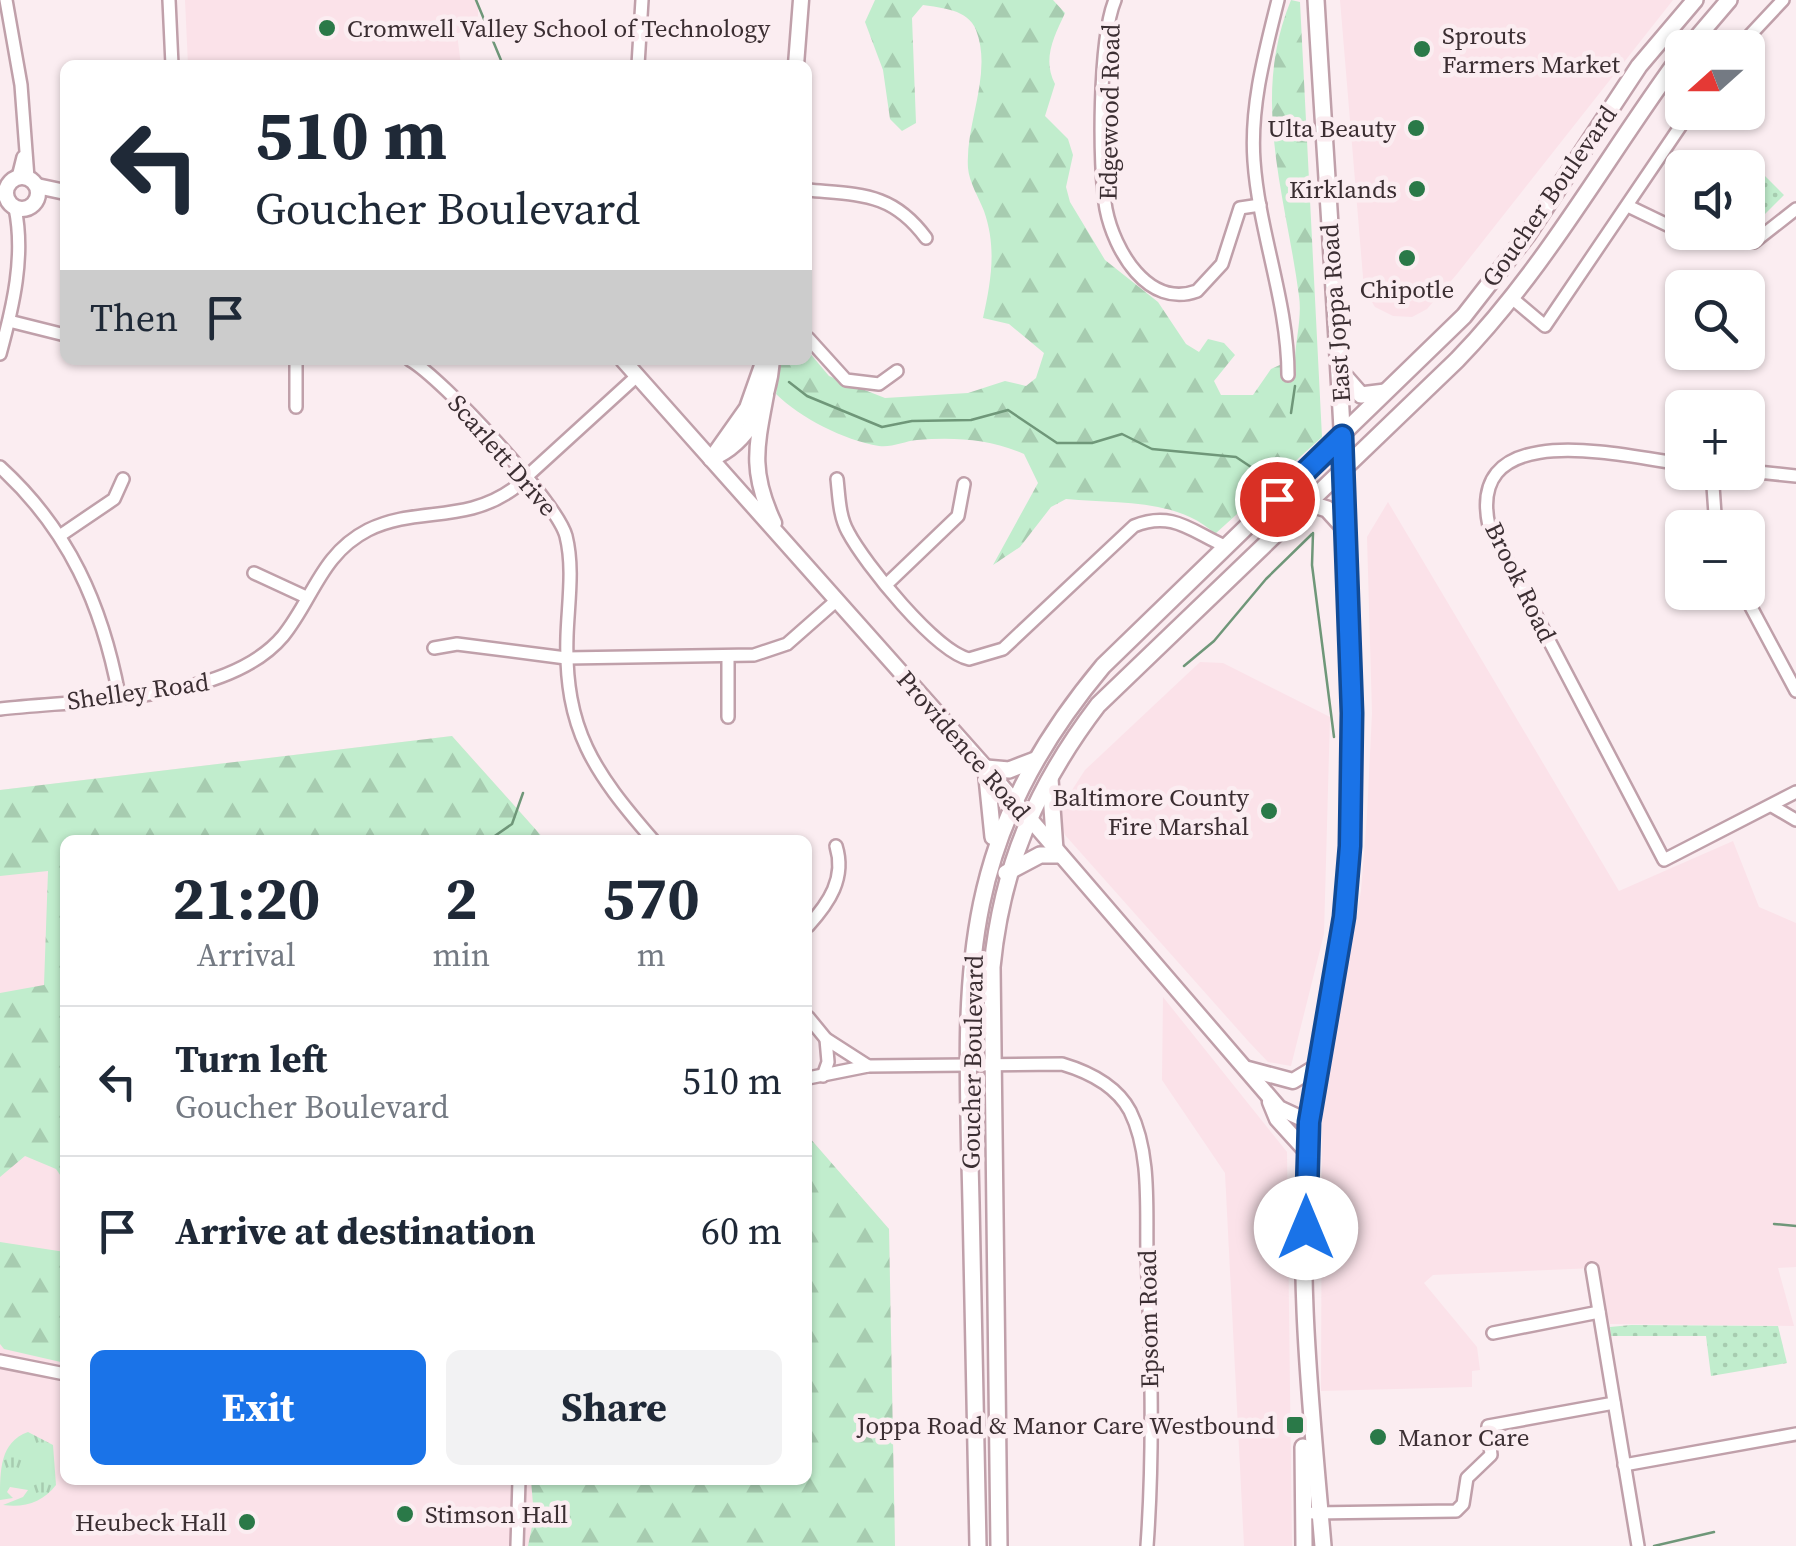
<!DOCTYPE html>
<meta charset="utf-8">
<style>
body{margin:0;font-family:"Source Serif 4",serif;background:#f2f2f3;color:#1f2937;height:100vh;display:flex;flex-direction:column;font-size:38px;white-space:nowrap}
*{box-sizing:border-box;margin:0}
p{font-size:32px;color:#747a83}
.icon{flex:none;width:55px;height:55px;fill:none;stroke:currentColor;stroke-width:2;stroke-linecap:round;stroke-linejoin:round}
.map{position:relative;flex:1;overflow:hidden}
.details{position:absolute;left:60px;top:835px;width:752px;height:650px;display:flex;flex-direction:column;background:#fff;border-radius:15px;box-shadow:0 2px 8px #0004}
.details>*{flex:none}
.hud{position:absolute;left:60px;top:60px;width:752px;height:305px;border-radius:15px;box-shadow:0 2px 8px #0004;background:#fff;color:#1f2937;overflow:hidden}
.needle{width:65px;rotate:249deg}
.controls{position:absolute;left:1665px;top:30px;display:grid;gap:20px}
.controls a{display:grid;place-items:center;width:100px;height:100px;border-radius:15px;background:#fff;box-shadow:0 2px 8px #0004;font-size:50px}
.pin{position:absolute;display:grid;place-items:center;width:85px;height:85px;color:#fff;margin:-42px;border:5px solid #fff;border-radius:50%;box-shadow:0 2px 10px #0007}
.me{position:absolute;width:110px;margin:-55px;rotate:0deg;stroke-linejoin:round;filter:drop-shadow(0 0 8px #0008)}
.turn{display:flex;align-items:center;gap:35px;height:210px;padding:0 30px;font-size:45px}
.turn .icon{width:130px;height:130px;stroke-width:2.5}
.turn b{display:block;font-size:70px;line-height:85px}
.then{display:flex;align-items:center;height:95px;padding:0 30px;background:#0003;gap:20px;font-size:38px}
.eta{display:flex;justify-content:space-evenly;align-items:center;height:170px;text-align:center}
.eta b{font-size:60px;font-weight:700;line-height:70px}
.primary-button{display:flex;gap:20px;margin-top:auto;padding:20px 30px}
.primary-button a{flex:1;height:115px;border-radius:15px;background:#1a73e8;color:#fff;font-size:40px;font-weight:700;line-height:115px;text-align:center}
.primary-button a+a{background:#f2f2f3;color:#1f2937}
ul{padding:0;list-style:none}
li{display:flex;align-items:center;gap:30px;height:150px;padding:0 30px;border-top:2px solid #e0e1e3}
li div{flex:1}
li b{display:block;font-size:38px}
li em{font-style:normal}
.map>svg:first-child{display:block}
.built{fill:#fbe2e9}
.grass{fill:url(#grass-tufts)}
.forest{fill:url(#forest-firs)}
.park{fill:url(#park-dots)}
.lines{fill:none;stroke-linecap:round;stroke-linejoin:round}
.stream{stroke:#6f9779;stroke-width:2.5}
.minor-casing{stroke:#c0a0aa;stroke-width:16}
.tertiary-casing{stroke:#c0a0aa;stroke-width:19}
.secondary-casing{stroke:#c0a0aa;stroke-width:20}
.minor{stroke:#fff;stroke-width:11}
.tertiary{stroke:#fff;stroke-width:14}
.secondary{stroke:#fff;stroke-width:15}
.route-casing{stroke:#114b97;stroke-width:25}
.route{stroke:#1a73e8;stroke-width:18}
.poi-dot{fill:#2a7948;stroke:#fbedf1;stroke-width:4}
.labels{text-anchor:middle;dominant-baseline:central;stroke-width:9;stroke-linejoin:round;paint-order:stroke}
.poi-label{font-size:25px;fill:#3b2e32;stroke:#fbedf1;text-anchor:end}
.street-label{font-size:25px;fill:#3b2e32;stroke:#fbedf1}
</style>
<div class="map">
<svg width="1796" height="1546" viewBox="0 0 1796 1546">
<defs>
<pattern id="grass-tufts" width="24" height="20" patternUnits="userSpaceOnUse" patternTransform="scale(2.5)"><rect width="24" height="20" fill="#c1edcd"/><path d="M3 7l-1-3M5 7V3M7 7l1-3M15 17l-1-3M17 17v-4M19 17l1-3" fill="none" stroke="#a7ccb0"/></pattern>
<pattern id="forest-firs" width="22" height="20" patternUnits="userSpaceOnUse" patternTransform="scale(2.5)"><rect width="22" height="20" fill="#c1edcd"/><path d="M5 1l3.5 6h-7zM16 11l3.5 6h-7z" fill="#a7ccb0"/></pattern>
<pattern id="park-dots" width="8" height="8" patternUnits="userSpaceOnUse" patternTransform="scale(2.5)"><rect width="8" height="8" fill="#c1edcd"/><path d="M2 2h.1M6 6h.1" fill="none" stroke="#a7ccb0" stroke-width="1.8" stroke-linecap="round"/></pattern>
</defs>
<rect width="100%" height="100%" fill="#fbedf1"/>
<g class="built">
<path d="M185,0H478V23L457,34L461,65H188Z"/>
<path d="M1340,0H1673L1457,274L1427,309L1412,317L1393,316L1375,307L1364,289Z"/>
<path d="M1388,502L1619,891L1733,841L1759,907L1796,923V1267L1778,1268L1794,1326L1610,1324L1595,1268L1433,1275L1424,1283L1477,1347L1480,1370L1472,1371V1387L1321,1391L1322,1112L1361,891L1367,815L1372,713L1367,537Z"/>
<path d="M1200,662L1223,663L1330,717L1324,934L1291,1066L1268,1062L1249,1042L1065,835L1057,813L1085,770Z"/>
<path d="M452,736L545,840H65V1480H808V1136L889,1229L895,1546H0V790Z"/>
<path d="M1163,997L1287,1152L1292,1546H1244L1225,1173L1162,1080Z"/>
</g>
<path class="grass" d="M28,1432L53,1445L56,1485C43,1502 25,1508 3,1505L23,1497L28,1490L10,1487L7,1492L13,1498L0,1500C0,1470 0,1442 28,1432Z"/>
<g class="forest">
<path d="M875,0H1053L1065,13C1054,37 1042,59 1055,84L1045,116L1068,139L1073,155L1066,187L1070,202L1105,260L1158,302L1186,344L1199,352L1208,339L1224,343L1235,355L1214,381L1221,395H1253L1271,369L1295,358C1296,339 1302,316 1299,296C1286,196 1250,99 1291,0L1300,2L1322,437L1215,534C1178,498 1115,504 1066,499L1051,507L1020,547L993,565L1038,483L1024,454C989,439 955,437 917,440C905,441 891,448 879,446C843,440 801,418 776,394L781,360H808V351L829,376L885,398L968,393L1005,381L1026,386L1036,378L1044,353L1009,324L983,318C991,281 997,248 984,211C979,198 969,182 968,168C965,123 993,74 976,30C968,9 941,8 923,5L912,18L916,123L902,131L890,119L883,70L865,22Z"/>
<path d="M452,736L545,840H65V1182L56,1169L25,1156L0,1177V993L44,985L48,871L0,876V790Z"/>
<path d="M808,1136L889,1229L895,1546H528L534,1517L531,1480H808Z"/>
<path d="M0,1242L65,1252V1363L4,1349L0,1344Z"/>
</g>
<g class="park">
<path d="M1748,159L1784,195L1748,231V168L1740,167Z"/>
<path d="M1631,1325L1778,1326L1787,1363L1711,1376L1706,1336H1611L1610,1327Z"/>
</g>
<g class="lines">
<g class="stream">
<path d="M476,0L503,65"/>
<path d="M789,382L807,396L882,427L912,421L971,420L1008,410L1057,443H1092L1122,434L1152,449L1236,457L1251,467"/>
<path d="M1291,413L1295,386"/>
<path d="M1313,533L1312,565L1334,737"/>
<path d="M1184,666L1214,641L1266,579L1312,534"/>
<path d="M489,840L512,824L523,793"/>
<path d="M1774,1224L1796,1226"/>
<path d="M1654,1546L1714,1532"/>
</g>
<g class="minor-casing">
<g id="minor">
<path d="M6,0L21,85L28,178"/>
<path d="M169,0L172,65"/>
<path d="M1115,0C1099,38 1098,166 1106,209C1114,250 1148,309 1197,291L1222,264L1240,208L1260,205"/>
<path d="M1278,0C1265,52 1250,106 1254,161C1259,233 1288,302 1288,375"/>
<path d="M1738,48L1783,0"/>
<path d="M638,65L642,0"/>
<path d="M18,177L23,157"/>
<path d="M808,190C860,195 892,192 926,238"/>
<path d="M1630,207L1682,232"/>
<path d="M1685,232L1754,242L1796,209"/>
<path d="M1513,299L1545,326L1690,112"/>
<path d="M9,321L65,335"/>
<path d="M808,338L846,380L879,384L897,371"/>
<path d="M0,354C13,307 25,256 15,208"/>
<path d="M296,360V407"/>
<path d="M410,360C442,378 557,502 566,536C574,568 568,604 567,636C564,730 594,772 653,840"/>
<path d="M1682,464C1623,456 1465,416 1489,526L1664,860L1796,792"/>
<path d="M0,467C69,530 102,605 119,695"/>
<path d="M1748,471L1796,476"/>
<path d="M1712,472L1716,528"/>
<path d="M837,479C839,496 839,516 848,532C865,564 935,651 969,659L1003,649L1134,526C1173,510 1192,532 1227,547"/>
<path d="M61,535L114,499L123,479"/>
<path d="M254,573L306,597"/>
<path d="M888,583L958,516L964,484"/>
<path d="M1743,592L1796,691"/>
<path d="M434,648L457,644L566,658L754,655L787,644L837,600"/>
<path d="M728,657V717"/>
<path d="M0,709C83,699 227,703 283,636C313,599 321,554 368,530C417,506 464,524 513,489L637,376"/>
<path d="M1772,806L1796,820"/>
<path d="M808,926C829,903 846,878 836,846"/>
<path d="M808,1017L826,1039L868,1066"/>
<path d="M823,1076L828,1062L826,1039"/>
<path d="M808,1078L868,1066L1062,1064C1089,1072 1116,1085 1130,1111C1151,1153 1146,1209 1147,1254C1151,1351 1154,1449 1147,1546"/>
<path d="M1592,1269L1638,1546"/>
<path d="M1493,1333L1599,1312"/>
<path d="M0,1361L65,1374"/>
<path d="M1624,1465L1796,1434"/>
<path d="M1313,1513L1456,1511L1463,1504L1467,1478L1491,1455L1488,1426L1614,1403"/>
<path d="M517,1546L519,1480"/>
</g>
</g>
<g class="tertiary-casing">
<g id="tertiary">
<path d="M796,65L801,0"/>
<circle cx="22" cy="193" r="16"/>
<path d="M37,186L65,192"/>
<path d="M623,360L986,768L1279,1108L1309,1122"/>
<path d="M766,395C756,448 750,472 774,523"/>
<path d="M711,459C750,443 769,401 772,360"/>
<path d="M711,459L747,408L764,360"/>
<path d="M1248,1069L1293,1081L1316,1067"/>
<path d="M1270,1102L1277,1119L1307,1152"/>
</g>
</g>
<g class="secondary-casing">
<g id="secondary">
<path d="M1316,0C1332,280 1357,560 1350,841C1348,937 1318,1030 1309,1126C1295,1265 1311,1407 1323,1546"/>
<path d="M1688,48L1729,0"/>
<path d="M1340,371L1361,395L1385,392"/>
<path d="M1308,503L1327,509L1347,531"/>
<path d="M1050,779L1055,850"/>
<path d="M993,837L986,768L1009,770L1035,760"/>
<path d="M1006,873L1040,855H1060"/>
<path d="M1303,1447L1304,1546"/>
<path d="M978,1546C976,1432 973,1318 971,1203C966,982 952,847 1103,666L1464,316L1528,234L1639,66L1695,0"/>
<path d="M999,1546L992,967C1002,865 1037,785 1098,705L1457,360C1547,267 1606,157 1682,54"/>
</g>
</g>
<use href="#minor" class="minor"/>
<use href="#tertiary" class="tertiary"/>
<use href="#secondary" class="secondary"/>
</g>
<g class="lines">
<g class="route-casing">
<path id="route" d="M1277,499L1342,436L1352,713L1350,846L1344,917L1309,1122L1306,1228"/>
</g>
<use href="#route" class="route"/>
</g>
<g class="poi-dot">
<circle cx="327" cy="28" r="10"/>
<circle cx="1422" cy="49" r="10"/>
<circle cx="1416" cy="128" r="10"/>
<circle cx="1417" cy="189" r="10"/>
<circle cx="1407" cy="258" r="10"/>
<circle cx="1269" cy="811" r="10"/>
<rect x="1285" y="1415" width="20" height="20" rx="5"/>
<circle cx="1378" cy="1437" r="10"/>
<circle cx="405" cy="1514" r="10"/>
<circle cx="247" cy="1522" r="10"/>
</g>
<g class="labels">
<g class="poi-label">
<text x="347" y="28" text-anchor="start">Cromwell Valley School of Technology</text>
<text x="1442" y="35" text-anchor="start">Sprouts<tspan x="1442" dy="29">Farmers Market</tspan></text>
<text x="1396" y="128">Ulta Beauty</text>
<text x="1397" y="189">Kirklands</text>
<text x="1407" y="289" text-anchor="middle">Chipotle</text>
<text x="1249" y="797">Baltimore County<tspan x="1249" dy="29">Fire Marshal</tspan></text>
<text x="1275" y="1425">Joppa Road &amp; Manor Care Westbound</text>
<text x="1398" y="1437" text-anchor="start">Manor Care</text>
<text x="425" y="1514" text-anchor="start">Stimson Hall</text>
<text x="227" y="1522">Heubeck Hall</text>
</g>
<g class="street-label">
<text transform="translate(1109 112) rotate(-89)">Edgewood Road</text>
<text transform="translate(1549 196) rotate(-55)">Goucher Boulevard</text>
<text transform="translate(1335 313) rotate(-94)">East Joppa Road</text>
<text transform="translate(503 455) rotate(49)">Scarlett Drive</text>
<text transform="translate(1521 582) rotate(64)">Brook Road</text>
<text transform="translate(138 691) rotate(-8)">Shelley Road</text>
<text transform="translate(964 745) rotate(49)">Providence Road</text>
<text transform="translate(972 1062) rotate(-89)">Goucher Boulevard</text>
<text transform="translate(1148 1319) rotate(-91)">Epsom Road</text>
</g>
</g>
</svg>
<div class="controls">
<a><svg class="needle" viewBox="-14 -14 28 28"><path d="M0-13l5 13h-10z" fill="#e53935"/><path d="M0 13l5-13h-10z" fill="#747a83"/></svg></a>
<a><svg class="icon" aria-label="sound" viewBox="0 0 24 24"><path d="M4 9h4l5-4v14l-5-4H4zM17 9q2 3 0 6"/></svg></a>
<a><svg class="icon" aria-label="search" viewBox="0 0 24 24"><circle cx="10" cy="10" r="6"/><path d="M15 15l6 6"/></svg></a>
<a>+</a>
<a>−</a>
</div>
<div class="pin" style="left:1277px;top:499px;background:#d93025"><svg class="icon" aria-label="arrive" viewBox="0 0 24 24"><path d="M6 21V4h12l-3 4 3 4H6"/></svg></div>
<svg class="me" style="left:1306px;top:1228px" viewBox="-20 -20 40 40"><circle r="19" fill="#fff"/><path d="M0-13L10 11 0 6-10 11z" fill="#1a73e8"/></svg>
<div class="hud">
<div class="turn"><svg class="icon" aria-label="left" viewBox="0 0 24 24"><path d="M17 20v-9H6M10 6l-5 5 5 5"/></svg><div><b>510 m</b>Goucher Boulevard</div></div>
<div class="then">Then<svg class="icon" aria-label="arrive" viewBox="0 0 24 24"><path d="M6 21V4h12l-3 4 3 4H6"/></svg></div>
</div>
<section class="details">
<div class="eta">
<div><b>21:20</b><p>Arrival</p></div>
<div><b>2</b><p>min</p></div>
<div><b>570</b><p>m</p></div>
</div>
<ul>
<li><svg class="icon" aria-label="left" viewBox="0 0 24 24"><path d="M17 20v-9H6M10 6l-5 5 5 5"/></svg><div><b>Turn left</b><p>Goucher Boulevard</p></div><em>510 m</em></li>
<li><svg class="icon" aria-label="arrive" viewBox="0 0 24 24"><path d="M6 21V4h12l-3 4 3 4H6"/></svg><div><b>Arrive at destination</b></div><em>60 m</em></li>
</ul>
<div class="primary-button"><a>Exit</a><a>Share</a></div>
</section>
</div>
